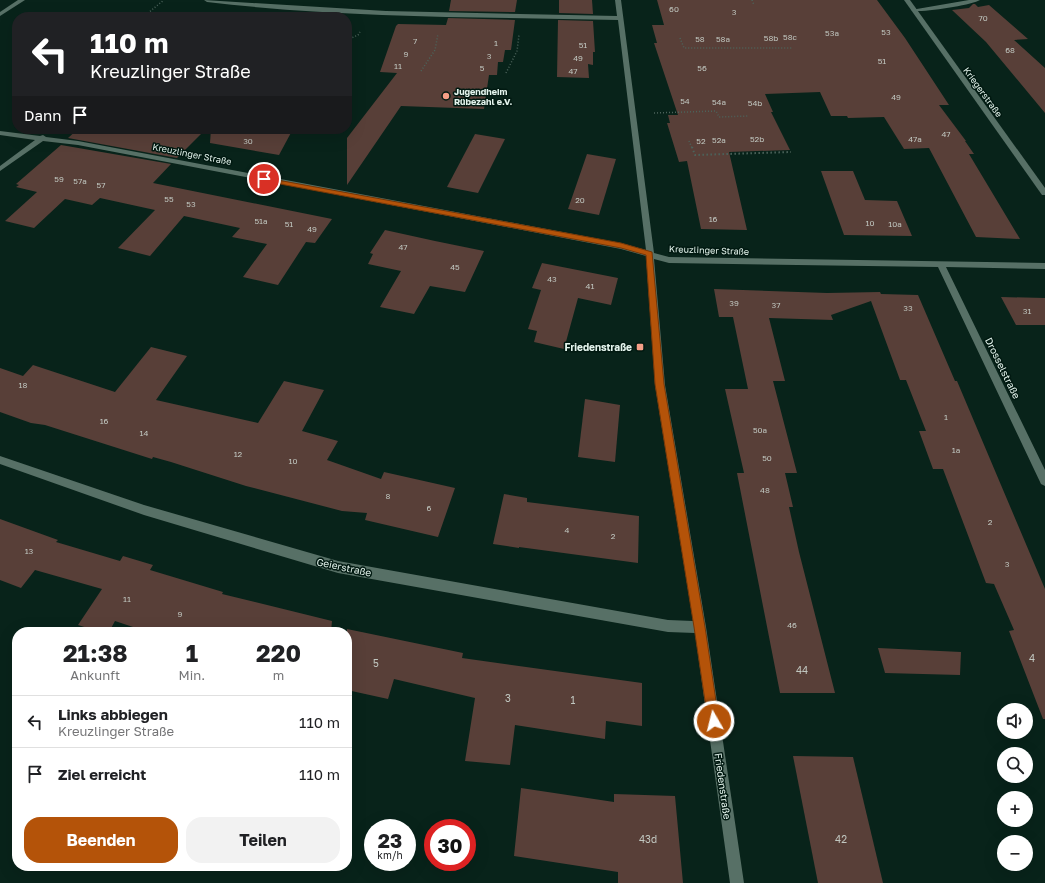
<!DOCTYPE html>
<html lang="de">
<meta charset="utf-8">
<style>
body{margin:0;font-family:"Golos Text",sans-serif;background:#f2f2f2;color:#202124;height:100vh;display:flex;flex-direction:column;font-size:15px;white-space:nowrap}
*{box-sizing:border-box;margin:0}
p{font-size:13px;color:#757577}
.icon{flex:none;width:22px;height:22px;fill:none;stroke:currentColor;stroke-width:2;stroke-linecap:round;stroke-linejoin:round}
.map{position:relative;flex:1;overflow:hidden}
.panel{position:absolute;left:12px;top:627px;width:340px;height:244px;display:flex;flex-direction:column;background:#fff;border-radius:16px;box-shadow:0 4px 16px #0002}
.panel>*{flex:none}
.guide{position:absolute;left:12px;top:12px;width:340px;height:122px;border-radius:16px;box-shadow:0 4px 16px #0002;background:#202124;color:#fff;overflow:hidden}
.buttons{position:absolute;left:997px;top:703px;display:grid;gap:8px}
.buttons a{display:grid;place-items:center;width:36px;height:36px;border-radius:50%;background:#fff;box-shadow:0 4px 16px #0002;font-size:20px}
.speed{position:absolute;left:364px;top:819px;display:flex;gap:8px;font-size:20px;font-weight:700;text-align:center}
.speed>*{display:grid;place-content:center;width:52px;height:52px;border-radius:50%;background:#fff;box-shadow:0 4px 16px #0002;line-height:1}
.speed small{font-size:10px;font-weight:400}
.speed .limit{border:6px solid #d22;background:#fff;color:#111}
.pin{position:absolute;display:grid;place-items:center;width:34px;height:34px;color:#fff;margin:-17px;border:2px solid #fff;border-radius:50%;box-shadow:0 1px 4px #0007}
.me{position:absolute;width:44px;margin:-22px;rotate:352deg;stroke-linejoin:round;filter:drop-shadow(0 0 3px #0008)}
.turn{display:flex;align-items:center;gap:14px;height:84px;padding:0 12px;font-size:18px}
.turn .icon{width:52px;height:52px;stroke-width:2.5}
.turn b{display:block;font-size:28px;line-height:34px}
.then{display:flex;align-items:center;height:38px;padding:0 12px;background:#0003;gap:8px;font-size:15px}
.eta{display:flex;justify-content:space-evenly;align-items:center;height:68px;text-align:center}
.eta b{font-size:24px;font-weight:700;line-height:28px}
.button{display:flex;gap:8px;margin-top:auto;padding:8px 12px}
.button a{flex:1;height:46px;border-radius:16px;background:#b45309;color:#fff;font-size:16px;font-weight:700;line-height:46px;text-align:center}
.button a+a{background:#f2f2f2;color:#202124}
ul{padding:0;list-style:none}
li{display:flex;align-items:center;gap:12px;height:52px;padding:0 12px;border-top:1px solid #e0e0e0}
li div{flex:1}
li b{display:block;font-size:15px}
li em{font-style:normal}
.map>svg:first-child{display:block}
.building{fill:#583f38}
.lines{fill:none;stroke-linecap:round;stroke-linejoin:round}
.path-far1{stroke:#4c635b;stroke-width:1.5;stroke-dasharray:1 2;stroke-linecap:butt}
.path{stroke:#4c635b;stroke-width:2;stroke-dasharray:1.5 2.5;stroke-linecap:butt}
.lane{fill:#577066;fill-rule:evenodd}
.street{fill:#577066;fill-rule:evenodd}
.route{fill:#b45309;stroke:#753606}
.poi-dot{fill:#f49e86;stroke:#011911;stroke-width:1.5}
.labels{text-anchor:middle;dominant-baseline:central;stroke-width:3;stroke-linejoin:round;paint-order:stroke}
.number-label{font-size:8px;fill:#c1c7c0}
.far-poi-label{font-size:9px;font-weight:bold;fill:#e4f4ed;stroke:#011911;text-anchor:start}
.far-street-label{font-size:9px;fill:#e4f4ed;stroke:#011911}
.poi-label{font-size:10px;font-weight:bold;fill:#e4f4ed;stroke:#011911;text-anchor:end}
.street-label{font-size:10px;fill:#e4f4ed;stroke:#011911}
.near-number-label{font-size:10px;fill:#c1c7c0}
</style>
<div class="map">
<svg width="1045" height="883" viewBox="0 0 1045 883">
<rect width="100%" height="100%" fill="#08231a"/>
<g class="building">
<path d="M451,0H517L515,12L449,11Z"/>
<path d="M559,0H592L593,14L559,13Z"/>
<path d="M657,0H877L905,38L949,105H939L966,141H965L974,154H969L1020,239L976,237L929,148L904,149L884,117L848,118L847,116H831L820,92L765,94L773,112H771L790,150L729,152L747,230L701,229L687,161L679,162L667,123H670L668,115H678L654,43H657L652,25H664Z"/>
<path d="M973,4H975L978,7L989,5L1028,39L1014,40L1045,68V113L986,42L952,10L969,8Z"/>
<path d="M448,18L515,20L511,50H505L503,62H498L497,75H489L484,109L401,106L347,185V138L397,73L380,72L396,26L398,24L446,25Z"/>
<path d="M558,20L593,21L595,52H593V65L588,64L589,78L557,77Z"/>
<path d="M78,129H206L177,158L68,138Z"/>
<path d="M211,129H293L279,155L210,143Z"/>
<path d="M475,134L505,139L478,193L447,187Z"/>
<path d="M61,145L171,164L153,183L332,219L315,243L306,242L278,285L243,277L267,244L232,237L240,228L184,216L150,256L118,248L155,210L100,198L92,205L65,199L34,228L5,221L37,192L16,187L19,185L16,184Z"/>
<path d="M587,154L616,159L599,215L568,209Z"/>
<path d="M821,171H853L865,200L897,201L912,236L844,235Z"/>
<path d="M385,230L435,241L484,251L465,292L430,286L414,314L380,307L401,271L368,264L373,254L370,253Z"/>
<path d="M542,263L618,278L611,305L578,298L564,349L534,342L537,331L528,329L541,290L532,288Z"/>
<path d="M714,289L827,293L880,292L881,294L918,295L955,381H957L1045,589V719H1043L1009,631L1014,630L994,584L986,583L943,469H933L919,431H926L906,380H900L871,301L831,315L833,320L769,318L785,381H773L797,473H785L793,507H789L799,552L835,693H780L737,473H744L725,389H748L733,317H719Z"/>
<path d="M1001,297L1045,298V325H1016Z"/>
<path d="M151,347L187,356L156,400L258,423L284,381L324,390L302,431L338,441L327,460L381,479L384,472L455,488L438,537L365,520L367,513L342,511L246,486L171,462L153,457L152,459L45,425L31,423L0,412V368L23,376L33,365L115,392Z"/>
<path d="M585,399L620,405L615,462L578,457Z"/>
<path d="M504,494L527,498V502L639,516L638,563L519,547V548L493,544Z"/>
<path d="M0,519L58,540L56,542L120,561L123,556L153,565L150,570L223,592L222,594L332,621L331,632H148L115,621L109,632H100L78,625L102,589L35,570L21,588L0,580Z"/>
<path d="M347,629L463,653L462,658L642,683V726L606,721L605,739L515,725L510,765L465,761L475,698L394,679L388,699L347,690Z"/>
<path d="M878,648L961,652L960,675L885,673Z"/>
<path d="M793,756L853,757L883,883H818Z"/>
<path d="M521,788L614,802V794L675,796L683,883H618V872L514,856Z"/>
</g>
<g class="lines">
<g class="path-far1">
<path d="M752,0L754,5"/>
<path d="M143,17L164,0"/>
<path d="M680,38L684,48H793"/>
<path d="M347,40L358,35L360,32"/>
<path d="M421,71L435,50L438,34"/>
<path d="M506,73L517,51L519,35"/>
<path d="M654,113L716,111L719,117L748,116"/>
<path d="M689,141L692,148"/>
</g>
<path class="path" d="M692,147L695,155L791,152"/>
<path class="lane" d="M969,0H980C972,5 918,14 911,10Z"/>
<g class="street">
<path d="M18,0H25L0,16V12Z"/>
<path d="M204,0L386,11L617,16L615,0H621L654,253L669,257L1045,263V269L946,267L1045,470V486L1041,484L938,267L669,263L654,259L665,385L706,627L744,883H730L695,633L668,632L338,573L144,515L0,464V456L144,505L338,561L668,620L693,621L655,385L646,256L621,249L78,145L43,141L0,171V166L35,140L0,135V131L40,136L43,135L46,137L78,141L621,243L646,250L618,20C481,17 343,18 207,2Z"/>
<path d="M904,0H910L1045,188V195H1042Z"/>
</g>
</g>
<path class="route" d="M261,177L621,243L652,252L664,384L705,627L719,721L718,725L714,727L709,725L708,721L694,627L655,384L646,255L621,248L264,181L261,180Z"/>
<g class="poi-dot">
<circle cx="446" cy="96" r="4"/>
<rect x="636" y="343" width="8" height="8" rx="2"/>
</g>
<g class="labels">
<g class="number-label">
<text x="674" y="9">60</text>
<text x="734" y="12">3</text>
<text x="983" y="18">70</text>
<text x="886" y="32">53</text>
<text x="832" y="33">53a</text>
<text x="790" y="37">58c</text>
<text x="771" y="38">58b</text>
<text x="700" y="39">58</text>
<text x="723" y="39">58a</text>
<text x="415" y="41">7</text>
<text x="496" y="43">1</text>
<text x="583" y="45">51</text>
<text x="1010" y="50">68</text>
<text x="406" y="54">9</text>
<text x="489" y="56">3</text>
<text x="578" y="58">49</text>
<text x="882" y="61">51</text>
<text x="398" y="66">11</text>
<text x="482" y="68">5</text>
<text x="702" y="68">56</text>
<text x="573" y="71">47</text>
<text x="896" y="97">49</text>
<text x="685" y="101">54</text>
<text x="719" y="102">54a</text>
<text x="755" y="103">54b</text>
<text x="946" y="134">47</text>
<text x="757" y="139">52b</text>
<text x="915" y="139">47a</text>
<text x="719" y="140">52a</text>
<text x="248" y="141">30</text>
<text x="701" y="141">52</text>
<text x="59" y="179">59</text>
<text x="80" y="181">57a</text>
<text x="101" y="185">57</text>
<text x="169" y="199">55</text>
<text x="580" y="200">20</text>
<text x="191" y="204">53</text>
<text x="713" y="219">16</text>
<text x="261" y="221">51a</text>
<text x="870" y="223">10</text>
<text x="289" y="224">51</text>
<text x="895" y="224">10a</text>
<text x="312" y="229">49</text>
<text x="403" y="247">47</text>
<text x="455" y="267">45</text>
<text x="552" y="279">43</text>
<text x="590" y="286">41</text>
<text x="734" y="303">39</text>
<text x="776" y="305">37</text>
<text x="908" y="308">33</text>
<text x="1027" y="311">31</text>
<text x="23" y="385">18</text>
<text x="946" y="417">1</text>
<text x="104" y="421">16</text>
<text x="760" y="430">50a</text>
<text x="144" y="433">14</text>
<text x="956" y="450">1a</text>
<text x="238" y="454">12</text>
<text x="767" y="458">50</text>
<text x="293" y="461">10</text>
<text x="765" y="490">48</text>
<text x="388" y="496">8</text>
<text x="429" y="508">6</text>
<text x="990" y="522">2</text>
<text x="567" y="530">4</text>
<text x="613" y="536">2</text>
<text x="29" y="551">13</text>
<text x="1007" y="564">3</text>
<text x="127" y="599">11</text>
<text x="180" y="614">9</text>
<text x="792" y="625">46</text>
</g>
<g class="far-poi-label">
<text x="454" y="91">Jugendheim<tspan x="454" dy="10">Rübezahl e.V.</tspan></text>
</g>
<g class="far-street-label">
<text transform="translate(983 92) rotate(54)">Kriegerstraße</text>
<text transform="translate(192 154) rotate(11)">Kreuzlinger Straße</text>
<text transform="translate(709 250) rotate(2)">Kreuzlinger Straße</text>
</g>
<g class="poi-label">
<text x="632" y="347">Friedenstraße</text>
</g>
<g class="street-label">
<text transform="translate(1003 368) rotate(64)">Drosselstraße</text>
<text transform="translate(344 567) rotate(12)">Geierstraße</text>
<text transform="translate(723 786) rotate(82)">Friedenstraße</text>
</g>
<g class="near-number-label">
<text x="1032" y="658">4</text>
<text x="376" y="663">5</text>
<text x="802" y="670">44</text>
<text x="508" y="698">3</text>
<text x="573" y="700">1</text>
<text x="648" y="839">43d</text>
<text x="841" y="839">42</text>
</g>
</g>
</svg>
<div class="buttons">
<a><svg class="icon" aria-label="sound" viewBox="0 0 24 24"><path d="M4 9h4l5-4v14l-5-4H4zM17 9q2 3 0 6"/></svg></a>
<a><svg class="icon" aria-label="search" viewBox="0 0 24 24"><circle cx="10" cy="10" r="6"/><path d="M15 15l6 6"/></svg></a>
<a>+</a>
<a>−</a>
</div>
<div class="speed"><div>23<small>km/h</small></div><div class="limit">30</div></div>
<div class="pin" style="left:264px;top:179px;background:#d93025"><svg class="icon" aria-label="arrive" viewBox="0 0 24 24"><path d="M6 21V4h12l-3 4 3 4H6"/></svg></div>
<svg class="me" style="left:714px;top:721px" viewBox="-20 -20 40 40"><circle r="17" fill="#b45309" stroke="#fff" stroke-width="3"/><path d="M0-11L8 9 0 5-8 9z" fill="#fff"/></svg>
<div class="guide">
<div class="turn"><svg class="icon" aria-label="left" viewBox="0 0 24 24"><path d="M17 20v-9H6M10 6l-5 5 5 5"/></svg><div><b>110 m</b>Kreuzlinger Straße</div></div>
<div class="then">Dann<svg class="icon" aria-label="arrive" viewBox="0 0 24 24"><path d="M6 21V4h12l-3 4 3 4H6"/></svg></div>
</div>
<section class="panel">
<div class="eta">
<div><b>21:38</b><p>Ankunft</p></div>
<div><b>1</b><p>Min.</p></div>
<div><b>220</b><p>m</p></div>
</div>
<ul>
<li><svg class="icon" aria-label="left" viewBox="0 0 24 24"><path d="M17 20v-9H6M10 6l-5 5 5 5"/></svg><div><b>Links abbiegen</b><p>Kreuzlinger Straße</p></div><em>110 m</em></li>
<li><svg class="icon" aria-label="arrive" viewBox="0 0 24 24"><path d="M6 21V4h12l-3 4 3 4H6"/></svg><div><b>Ziel erreicht</b></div><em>110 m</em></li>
</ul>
<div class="button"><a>Beenden</a><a>Teilen</a></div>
</section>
</div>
